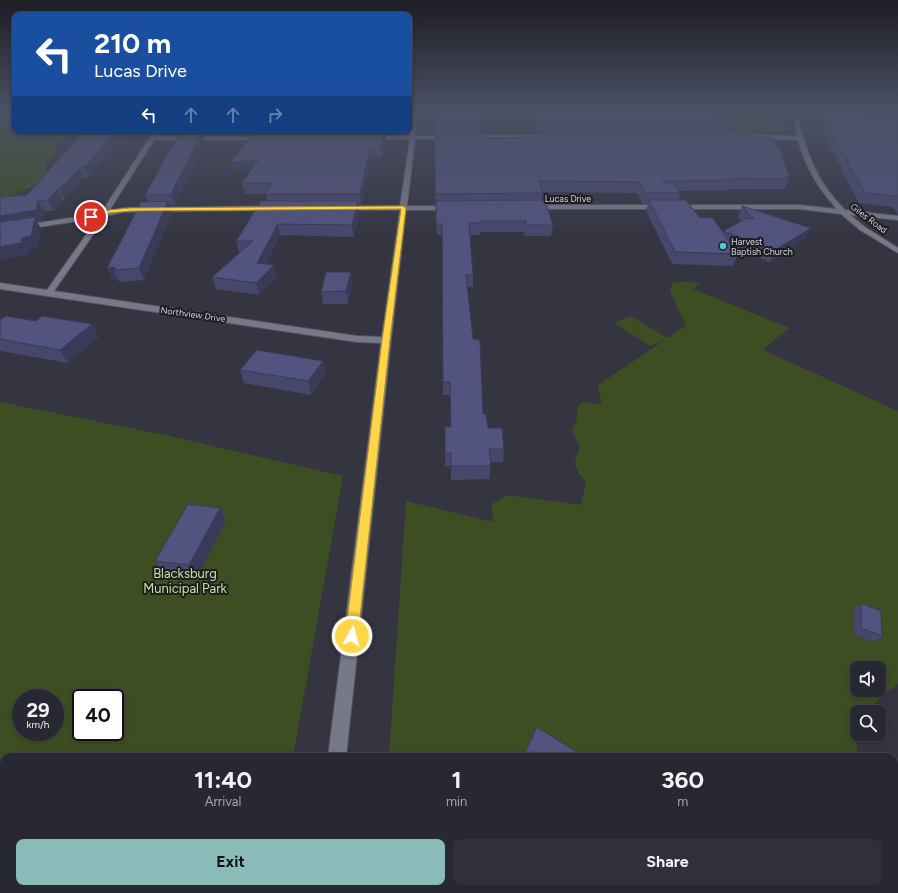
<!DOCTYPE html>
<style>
body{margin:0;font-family:Figtree,sans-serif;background:#30303a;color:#f1f3f6;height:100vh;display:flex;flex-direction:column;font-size:15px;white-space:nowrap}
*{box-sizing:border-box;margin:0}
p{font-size:13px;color:#a5a6ac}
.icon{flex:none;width:22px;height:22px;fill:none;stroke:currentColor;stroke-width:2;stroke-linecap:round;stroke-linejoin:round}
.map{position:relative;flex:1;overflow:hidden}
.panel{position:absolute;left:0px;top:753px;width:898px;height:140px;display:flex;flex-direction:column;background:#282832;border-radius:12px 12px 0 0;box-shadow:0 2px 6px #0003,0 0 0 1px #44444d}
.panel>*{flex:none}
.guide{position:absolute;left:12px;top:12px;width:400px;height:122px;border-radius:8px;box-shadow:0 2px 6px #0003,0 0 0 1px #44444d;background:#1a4fa0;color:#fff;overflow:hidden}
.fabs{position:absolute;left:850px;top:661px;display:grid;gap:8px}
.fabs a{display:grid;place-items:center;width:36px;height:36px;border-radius:8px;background:#282832;box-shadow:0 2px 6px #0003,0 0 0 1px #44444d;font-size:20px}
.speed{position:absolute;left:12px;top:689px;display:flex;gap:8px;font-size:20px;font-weight:700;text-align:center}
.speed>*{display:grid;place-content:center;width:52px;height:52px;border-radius:50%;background:#282832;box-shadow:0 2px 6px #0003,0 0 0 1px #44444d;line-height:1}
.speed small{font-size:10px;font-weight:400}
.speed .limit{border:2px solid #111;border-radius:6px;background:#fff;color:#111}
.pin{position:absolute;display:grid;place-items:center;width:34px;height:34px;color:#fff;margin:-17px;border:2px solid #fff;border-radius:50%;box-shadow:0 1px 4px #0007}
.me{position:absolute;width:44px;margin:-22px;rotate:7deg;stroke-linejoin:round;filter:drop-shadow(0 0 3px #0008)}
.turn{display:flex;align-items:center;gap:14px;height:84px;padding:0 16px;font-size:18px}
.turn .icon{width:52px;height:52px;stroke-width:2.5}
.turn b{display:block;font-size:28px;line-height:34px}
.lanes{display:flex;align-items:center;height:38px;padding:0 16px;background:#0003;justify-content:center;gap:20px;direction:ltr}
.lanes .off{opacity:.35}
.eta{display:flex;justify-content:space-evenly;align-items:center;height:68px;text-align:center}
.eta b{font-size:24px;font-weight:700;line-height:28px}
.primary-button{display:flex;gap:8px;margin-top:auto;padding:8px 16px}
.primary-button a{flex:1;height:46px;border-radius:8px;background:#8bbbb9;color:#111;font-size:16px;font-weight:700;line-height:46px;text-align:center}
.primary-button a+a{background:#30303a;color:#f1f3f6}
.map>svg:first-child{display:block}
.green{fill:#3d4e23;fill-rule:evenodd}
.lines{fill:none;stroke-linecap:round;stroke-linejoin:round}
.minor-casing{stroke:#53545e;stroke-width:2}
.minor{fill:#787988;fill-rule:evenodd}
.wall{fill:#47476c}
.shaded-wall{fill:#393a58}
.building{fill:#52537e;stroke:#393a58}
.route{fill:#ffd54a;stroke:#a68a30}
.poi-dot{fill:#51ccd3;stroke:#1d1d23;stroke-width:1.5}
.labels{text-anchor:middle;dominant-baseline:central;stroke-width:4;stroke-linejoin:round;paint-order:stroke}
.far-street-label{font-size:9px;fill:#d3d4dc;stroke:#1d1d23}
.far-poi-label{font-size:9px;fill:#d3d4dc;stroke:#1d1d23;text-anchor:start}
.near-park-label{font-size:13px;fill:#c3e29a;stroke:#1d1d23}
</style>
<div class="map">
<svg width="898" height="893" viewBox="0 0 898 893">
<rect width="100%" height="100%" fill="#353542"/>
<g class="green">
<path d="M0,110H15V131H72C66,143 54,136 56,155L46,163V174L41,185C25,188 13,194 0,203Z"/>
<path d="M703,110H749L756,112L773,113L779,115L786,122L789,129C780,136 741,135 730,131C720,126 711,117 703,110Z"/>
<path d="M683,282L699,283L693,289L789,328L763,350L898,411V684L878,700L868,712H857V724L856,726L857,757H389L406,501L493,522L492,504L508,495L581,505L586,481C574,470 573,462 580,447L572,430L577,419V407L583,402L602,405L598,385L665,340L650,346L614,323L631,316L667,338L686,326L670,291L672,283ZM857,668H879V690H857Z"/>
<path d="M0,402L170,436L343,476L293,757H4V889H269L268,893H0ZM21,698H55V732H21ZM81,698H115V732H81Z"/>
<path d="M894,852L898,857V893H380L381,889H894Z"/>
</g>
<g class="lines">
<g class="minor-casing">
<g id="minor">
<path d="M414,110H418L415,136L555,135L558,137L555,139H415L407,206H451L454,208L451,210H406L391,340L346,757H328L381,343L357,342L0,289V283L47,290L98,218L0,233V229L101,213L154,131L159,132L156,136L267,137L268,138L265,140H154L109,211L123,208L273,206L276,208L273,210L123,212L106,216L54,291L357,336L382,337L400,210H343L340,208L343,206H400L410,139L370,140L367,138L370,136H410Z"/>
<path d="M792,110H796C806,150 815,180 845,210L898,216V220L850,215L865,227L898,248V253L860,230L841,214L799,209H531L528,207L531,205H799L837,209C818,189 805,166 798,140L746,139L743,137L746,135L797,136Z"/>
<rect x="309" y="889" width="22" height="4"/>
</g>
</g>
<use href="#minor" class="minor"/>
</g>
<g class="wall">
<path d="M435,110L481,126V132L482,138L540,137V134H538L531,110H709L730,126L727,132L743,135L777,146L789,177L785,188H783V189H728V190L679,191L680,193L678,200L699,217L723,232L742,221L738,217L742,206L805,239L770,262L734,248L738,254L733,266L672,264L646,211L648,204H643L637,193L542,192L543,193L542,200L553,225L551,236H525L524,232H480V235H470L473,275V287H467L473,339L483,414L488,428L504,449L503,462H490V479L451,480V466H445V427H451L450,395H443L442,235H437L435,194Z"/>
<path d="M816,110H889L876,113L898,115V214L893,207L859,203L841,169L842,167L834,156Z"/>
<path d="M186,131H209L207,134H202L204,141L182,191H180L175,205H169L172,212L144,280L120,282L118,280H112L107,268L148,202L145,195L186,132Z"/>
<path d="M261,131H388L387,134H385L386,141L382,157H371L361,205H359V212L354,237L280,235L266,264L274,265L277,277L259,295L216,289L212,277L240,252H239L236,241L267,201L266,194H245L242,183L251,170L233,172L261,132Z"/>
<path d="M124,134L90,177L83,178L71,194H68L65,200H62L54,211H44L42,221L37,222L41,228L38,248L29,249L28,255L27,195Z"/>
<path d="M351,272L352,284L348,304H323L321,292Z"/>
<path d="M0,320L99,337L68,363L0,351Z"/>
<path d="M323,361L325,374L311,395L244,383L240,370Z"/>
<path d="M220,508L226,521L197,577L163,573L155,561Z"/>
<path d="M861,603L882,636L875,642L854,634V609Z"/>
</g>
<g class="shaded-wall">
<path d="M856,110H889L848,119L852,111Z"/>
<path d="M116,131H126L90,177L85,167Z"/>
<path d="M385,131L386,141L382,157L381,148Z"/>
<path d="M202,132L204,141L182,191L178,180Z"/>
<path d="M370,148L371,157L361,205L360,194Z"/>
<path d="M258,160L261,170L233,172L230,162Z"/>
<path d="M79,168L83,178L71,194H68L65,200L59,189Z"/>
<path d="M177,180L180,191L175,205L171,195Z"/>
<path d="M57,189L62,200L54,211L48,200Z"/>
<path d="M38,201L44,211L42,221L37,222L41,228L38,248L29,249L28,255L0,260V216Z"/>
<path d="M168,201L172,212L144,280L139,268Z"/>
<path d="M358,201L359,212L354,237L352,225Z"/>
<path d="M278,224L280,235L260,275L257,263Z"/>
<path d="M811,228L805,239L770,262L775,250Z"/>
<path d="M274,265L277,277L259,295L256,283Z"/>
<path d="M115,267L114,270L118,280H112L107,268Z"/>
<path d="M351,272L352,284L348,304L346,291Z"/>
<path d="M92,324L99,337L68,363L60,350Z"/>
<path d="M323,361L325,374L311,395L308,381Z"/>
<path d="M220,508L226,521L197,577L189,565Z"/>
</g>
<g class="building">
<path d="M435,110H479L481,126H435Z"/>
<path d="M534,110H709L730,126H539Z"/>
<path d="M822,110H856L852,111L898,115V196L865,193L846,159L849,160L838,146Z"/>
<path d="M84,131H116L85,167L79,168L66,184H64L59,189H57L48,200L38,201L36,210L0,216V198L1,197L27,195Z"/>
<path d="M385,131L381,148H370L360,194H265L272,183H242L258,160L230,162L255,132Z"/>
<path d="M435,131L482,132V138L542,137L541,132H738L743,135L774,138L777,146L780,149L789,177H785L787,179L730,178L732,180L662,181L674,184L680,193H645L640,182L539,181L543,193L435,194Z"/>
<path d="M180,132H202L178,180H177L171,195H145Z"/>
<path d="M545,200L553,225H526V221H480V223H469L473,275H466L473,339L480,340L483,414H486L488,428H502L504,449H489L491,466H451V453H445V427H451L450,382H443L442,224H436V201Z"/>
<path d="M649,200H686L699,217L713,218L738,254L675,252Z"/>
<path d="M168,201L139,268L114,270L115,267L107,268L141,202Z"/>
<path d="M261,201H358L352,225L278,224L257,263L274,265L256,283L212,277L253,241H236Z"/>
<path d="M742,206L811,228L775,250L723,231L747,218L754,219Z"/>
<path d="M35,217L31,236L22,238L21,243L0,247V222Z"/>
<path d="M326,272H351L346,291L321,292Z"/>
<path d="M6,316L36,321L42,316L92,324L60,350L0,339V320Z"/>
<path d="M257,350L323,361L308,381L240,370Z"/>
<path d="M188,504L220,508L189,565L155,561Z"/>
<path d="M861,603L881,611L882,636L861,628Z"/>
<path d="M537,727L585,757H523Z"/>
</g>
<linearGradient id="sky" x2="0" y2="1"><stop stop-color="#1d1d24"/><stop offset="0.47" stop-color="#4b5165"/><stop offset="1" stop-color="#4b5165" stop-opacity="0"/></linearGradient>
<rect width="898" height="235" fill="url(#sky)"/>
<path class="route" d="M403,206L406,208L390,340L358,636L356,641L352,642L347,641L345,636L382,340L401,209L130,211L110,213L91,218L88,217L109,210L130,208Z"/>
<circle class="poi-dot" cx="723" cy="246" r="4"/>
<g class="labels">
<g class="far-street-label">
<text x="568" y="198">Lucas Drive</text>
<text transform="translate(869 218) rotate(37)">Giles Road</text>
<text transform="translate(193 314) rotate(8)">Northview Drive</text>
</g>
<g class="far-poi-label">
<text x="731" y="241">Harvest<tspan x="731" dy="10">Baptish Church</tspan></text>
</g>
<g class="near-park-label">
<text x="185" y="573">Blacksburg<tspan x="185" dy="15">Municipal Park</tspan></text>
</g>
</g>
</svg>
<div class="fabs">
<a><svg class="icon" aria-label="sound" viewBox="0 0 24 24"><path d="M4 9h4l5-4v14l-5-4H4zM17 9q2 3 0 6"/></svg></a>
<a><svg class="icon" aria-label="search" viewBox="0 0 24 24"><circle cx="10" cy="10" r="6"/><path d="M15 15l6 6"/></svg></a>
</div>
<div class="speed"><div>29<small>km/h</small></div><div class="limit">40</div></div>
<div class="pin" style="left:91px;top:217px;background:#d93025"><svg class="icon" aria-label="arrive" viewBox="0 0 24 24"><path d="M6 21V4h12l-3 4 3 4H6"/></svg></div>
<svg class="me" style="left:352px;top:636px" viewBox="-20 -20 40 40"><circle r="17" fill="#ffd54a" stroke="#fff" stroke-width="3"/><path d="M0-11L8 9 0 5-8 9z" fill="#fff"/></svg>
<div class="guide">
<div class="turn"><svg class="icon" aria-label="left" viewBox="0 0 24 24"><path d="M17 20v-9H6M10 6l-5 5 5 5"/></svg><div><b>210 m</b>Lucas Drive</div></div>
<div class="lanes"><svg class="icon" aria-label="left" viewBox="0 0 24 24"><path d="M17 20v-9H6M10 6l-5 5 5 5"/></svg><svg class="icon off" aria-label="ahead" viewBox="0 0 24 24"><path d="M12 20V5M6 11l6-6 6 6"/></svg><svg class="icon off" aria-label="ahead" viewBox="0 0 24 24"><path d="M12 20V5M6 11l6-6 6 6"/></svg><svg class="icon off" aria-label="right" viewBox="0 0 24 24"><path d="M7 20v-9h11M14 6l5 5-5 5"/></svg></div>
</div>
<section class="panel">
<div class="eta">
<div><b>11:40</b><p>Arrival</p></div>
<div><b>1</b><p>min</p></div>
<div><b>360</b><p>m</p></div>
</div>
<div class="primary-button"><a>Exit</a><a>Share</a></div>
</section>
</div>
